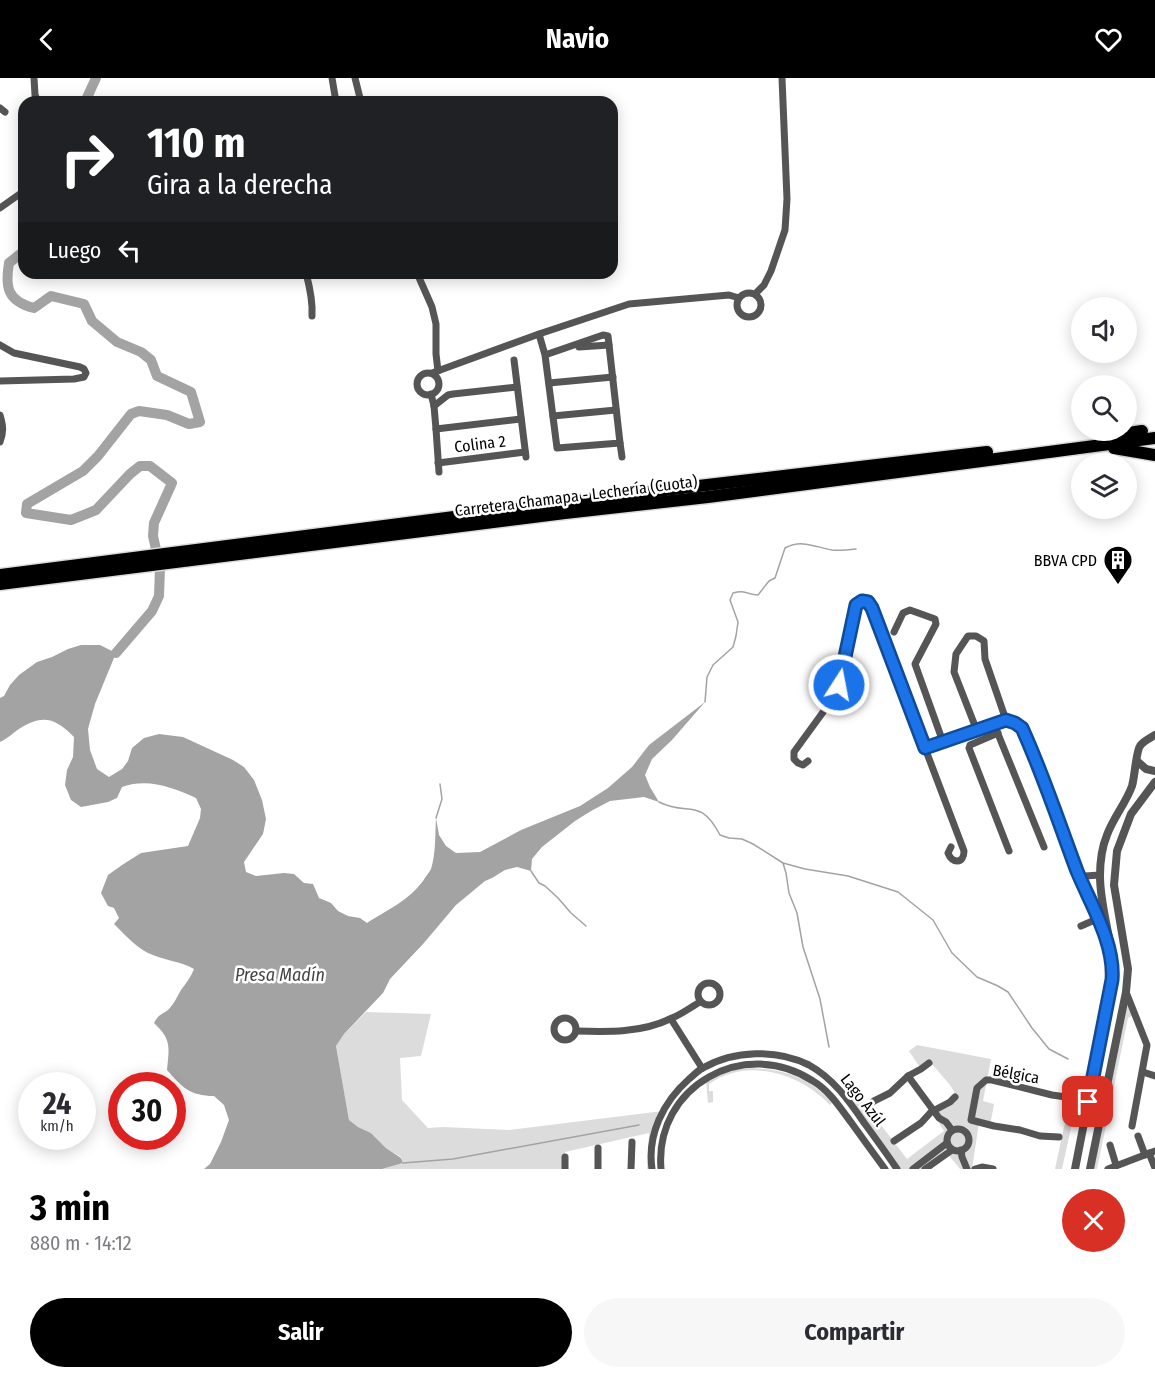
<!DOCTYPE html>
<html lang="es">
<meta charset="utf-8">
<style>
body{margin:0;font-family:"Fira Sans Condensed",sans-serif;background:#f7f7f7;color:#2b2b33;height:100vh;display:flex;flex-direction:column;font-size:22px;white-space:nowrap}
*{box-sizing:border-box;margin:0}
p{font-size:20px;color:#7c7c81}
.icon{flex:none;width:33px;height:33px;fill:none;stroke:currentColor;stroke-width:2;stroke-linecap:round;stroke-linejoin:round}
.map{position:relative;height:1091px;overflow:hidden}
.sheet{display:flex;flex-direction:column;background:#fff;flex:1}
.sheet>*{flex:none}
.guide{position:absolute;left:18px;top:18px;width:600px;height:183px;border-radius:18px;box-shadow:0 3px 15px #0003;background:#202124;color:#fff;overflow:hidden}
.fabs{position:absolute;left:1071px;top:219px;display:grid;gap:12px}
.fabs a{display:grid;place-items:center;width:66px;height:66px;border-radius:50%;background:#fff;box-shadow:0 3px 15px #0003;font-size:30px}
.speed{position:absolute;left:18px;top:994px;display:flex;gap:12px;font-size:30px;font-weight:700;text-align:center}
.speed>*{display:grid;place-content:center;width:78px;height:78px;border-radius:50%;background:#fff;box-shadow:0 3px 15px #0003;line-height:1}
.speed small{font-size:15px;font-weight:400}
.speed .limit{border:9px solid #d22;background:#fff;color:#111}
.pin{position:absolute;display:grid;place-items:center;width:51px;height:51px;color:#fff;margin:-26px;border-radius:12px;box-shadow:0 3px 9px #0006}
.me{position:absolute;width:66px;margin:-33px;rotate:11deg;stroke-linejoin:round;filter:drop-shadow(0 0 4px #0008)}
.turn{display:flex;align-items:center;gap:21px;height:126px;padding:0 30px;font-size:27px}
.turn .icon{width:78px;height:78px;stroke-width:2.5}
.turn b{display:block;font-size:42px;line-height:51px}
.then{display:flex;align-items:center;height:57px;padding:0 30px;background:#0003;gap:12px;font-size:22px}
.round{display:grid;place-items:center;flex:none;width:63px;height:63px;border-radius:32px;background:#f7f7f7}
.overview{display:flex;align-items:center;justify-content:space-between;height:102px;padding:0 30px}
h1{font-size:36px;font-weight:700;line-height:45px;color:#000}
.primary-button{display:flex;gap:12px;margin-top:auto;padding:12px 30px}
.primary-button a{flex:1;height:69px;border-radius:36px;background:#000;color:#fff;font-size:24px;font-weight:700;line-height:69px;text-align:center}
.primary-button a+a{background:#f7f7f7;color:#2b2b33}
header{display:flex;justify-content:space-between;align-items:center;height:78px;padding:0 30px;background:#000;color:#fff;font-size:27px;font-weight:700}
.map>svg:first-child{display:block}
.green{fill:#dcdcdc}
.water{fill:#a3a3a3}
.lines{fill:none;stroke-linecap:round;stroke-linejoin:round}
.stream{stroke:#a3a3a3;stroke-width:1.5}
.river{stroke:#a3a3a3;stroke-width:10}
.motorway-casing{stroke:#dbdbdb;stroke-width:15}
.minor{stroke:#555;stroke-width:7}
.tertiary{stroke:#555;stroke-width:8}
.motorway{stroke:#000;stroke-width:12}
.route-casing{stroke:#114b97;stroke-width:15}
.route{stroke:#1a73e8;stroke-width:10}
.labels{text-anchor:middle;dominant-baseline:central;stroke-width:5;stroke-linejoin:round;paint-order:stroke}
.street-label{font-size:16px;fill:#000;stroke:#fff}
.poi-label{font-size:16px;fill:#000;stroke:#fff;text-anchor:end}
.water-label{font-size:18px;font-style:italic;fill:#444;stroke:#fff}
</style>
<header><svg class="icon" aria-label="back" viewBox="0 0 24 24"><path d="M15 5l-7 7 7 7"/></svg>Navio<svg class="icon" aria-label="heart" viewBox="0 0 24 24"><path d="M12 20l-8-8c-3-5 5-10 8-4 3-6 11-1 8 4z"/></svg></header>
<div class="map">
<svg width="1155" height="1091" viewBox="0 0 1155 1091">
<rect width="100%" height="100%" fill="#fff"/>
<g class="green">
<path d="M1126,914L1135,936L1128,940L1097,1091H1090Z"/>
<path d="M366,934L431,936L421,978L400,980L402,1022L428,1050L443,1049L509,1052L663,1033L659,1041L652,1091H647L649,1055L565,1074V1091H382L403,1085L401,1079L386,1070L371,1055L358,1049L349,1042L336,968L344,956Z"/>
<path d="M917,967L991,981L983,1023L994,1026L990,1048L979,1045L972,1091H960L947,1075L926,1091H920L917,1088L913,1091H897L845,1018L854,1012L907,1081L944,1053L932,1034L956,1017L950,1007L932,986L929,985L921,991L909,973Z"/>
<path d="M752,990C786,992 810,999 832,1025L830,1027C800,995 748,979 709,1006V1013H713V1024L708,1025L706,1003L720,994Z"/>
<path d="M1075,998L1082,1000L1062,1091H1055Z"/>
</g>
<path class="water" d="M81,567H100L116,575L95,626L88,651L90,672L97,691L109,699L122,691L128,683L132,670L144,660L159,656L183,659L233,682L244,689L254,702L262,722L266,741L263,756L244,784L246,794L256,798L284,795L294,796L304,805L313,806L319,820L331,825L338,833L348,838L360,840L367,845C387,832 408,823 423,803C425,799 429,795 431,791C436,775 435,756 436,740L439,757L446,768L456,775L480,774L521,752L580,728L608,710L632,689L649,667L705,624L672,662L652,681L645,697L650,709L659,724L644,719L610,723L591,733L575,743L542,769L532,781L531,793L517,789L505,792L492,800L485,803L456,827L423,866L390,901L383,915L344,956L336,968L349,1042L358,1049L371,1055L386,1070L401,1080L403,1085L382,1091H204L210,1086L221,1064L229,1042L224,1027L214,1018C190,1018 182,1009 167,992C169,969 172,962 154,945C158,937 161,937 168,932C174,926 177,919 181,912C186,905 191,899 194,891C180,883 162,882 148,875C135,868 124,856 114,846L119,840L114,830L108,828L101,815L108,797L122,787L141,775L188,768L200,740L201,731L196,720C171,709 148,700 122,709L117,720L108,724L81,729L71,722L65,707L67,692L73,679L74,659C55,640 43,636 19,651C13,655 7,661 0,664V620L4,618L10,607L19,597L37,584L52,579L68,571Z"/>
<g class="lines">
<g class="stream">
<path d="M705,624L707,599L713,587L733,569L736,558L738,544L730,522L733,515C746,511 747,517 758,517L769,503L775,500L785,470C802,461 815,469 832,472C840,473 848,472 856,471"/>
<path d="M659,724C689,739 699,718 720,757L729,760L742,761L753,766L783,785L805,791L848,798L898,814L933,842L952,875L977,899L998,908L1008,914L1032,950L1049,971L1068,981"/>
<path d="M436,740L442,721L440,706"/>
<path d="M783,785L786,795L789,815L797,835L803,869L820,921L829,969"/>
<path d="M531,793L539,805L545,808L558,820L571,835L586,848"/>
<path d="M403,1085L453,1081L639,1047"/>
</g>
<g class="river">
<path d="M85,24L96,0"/>
<path d="M24,173L9,185C5,209 7,223 34,230L51,218L84,226L92,243L117,264L141,274L151,282L157,298L191,314L200,344L189,346L167,337L139,333L131,336L98,378L83,393L27,426L26,435L71,442L96,432L130,396L140,388H150L172,405L154,445L153,458L160,489L159,518L152,533L116,575"/>
</g>
<g class="motorway-casing">
<g id="motorway">
<path d="M1103,359L1142,353"/>
<path d="M1114,370L1155,377"/>
<path d="M0,497L673,411L987,374"/>
<path d="M0,506L565,435L708,419L1155,360"/>
</g>
</g>
<g class="minor">
<path d="M34,0L35,17L38,24"/>
<path d="M332,0L336,24"/>
<path d="M355,0L361,24"/>
<path d="M0,30L5,34"/>
<path d="M0,130L24,113"/>
<path d="M306,195C310,210 313,223 312,238"/>
<path d="M417,195L432,229L436,246V276L438,293"/>
<circle cx="749" cy="227" r="12"/>
<path d="M755,216L764,207L771,193L785,152L787,121L782,0"/>
<path d="M539,256L545,277L557,370L620,365L608,258L603,257L545,277"/>
<path d="M0,267L14,275L80,289L84,291L86,295L84,299L74,301L0,303"/>
<path d="M579,269L609,267"/>
<path d="M514,282L526,379"/>
<path d="M432,295L539,256L629,226L729,217L739,220"/>
<circle cx="428" cy="306" r="11"/>
<path d="M549,305L613,299"/>
<path d="M431,316L434,328L436,351L521,341"/>
<path d="M434,328L448,317L453,316L517,309"/>
<path d="M0,337C3,347 4,354 0,364"/>
<path d="M553,338L616,332"/>
<path d="M436,351L439,394"/>
<path d="M620,365L622,379"/>
<path d="M438,385L525,374"/>
<path d="M894,554L903,535L910,532L935,541L936,546L915,586L943,664"/>
<path d="M996,651L1044,769"/>
<path d="M977,653L954,594L956,576L968,558H976L984,563L985,581L1006,642"/>
<path d="M998,655L970,667L969,670L1009,773"/>
<path d="M925,670L1006,642L1015,644L1022,649L1078,796L1107,865"/>
<path d="M808,683L803,687L798,685L794,681V674L837,615L857,527L862,523L868,524L872,530L964,773C964,786 952,786 948,775L951,769"/>
<path d="M1078,796L1085,798L1100,797"/>
<path d="M1081,848L1097,841"/>
<circle cx="709" cy="916" r="11"/>
<path d="M1126,914L1147,967L1132,1048"/>
<circle cx="565" cy="951" r="11"/>
<path d="M671,941L702,990"/>
<path d="M576,953C608,954 642,955 672,940C682,936 691,929 700,924"/>
<path d="M1143,994L1155,998"/>
<path d="M908,998L939,1040L946,1044L952,1052"/>
<path d="M868,1028L874,1023L890,1015L908,998L921,991L929,985"/>
<circle cx="958" cy="1062" r="11"/>
<path d="M1138,1058L1145,1077"/>
<path d="M1059,1059L1040,1058L1020,1052L994,1048L971,1042L977,1010L986,1002H992L1052,1017L1066,1019"/>
<path d="M894,1063L921,1045L931,1034L950,1024L955,1019"/>
<path d="M1110,1067L1116,1087"/>
<path d="M961,1072L962,1079L967,1091"/>
<path d="M1149,1075L1155,1090"/>
<path d="M565,1079V1091"/>
<path d="M598,1091V1070"/>
<path d="M631,1091L632,1064"/>
<path d="M652,1091C647,1057 663,1024 689,1001C693,998 697,993 703,990C734,972 777,971 809,987C834,1001 849,1023 865,1046C876,1061 887,1076 897,1091"/>
<path d="M661,1091C654,1008 745,958 813,1003C830,1013 841,1031 853,1047C863,1061 874,1076 885,1091"/>
<path d="M913,1091L947,1065"/>
<path d="M925,1091L952,1072"/>
<path d="M975,1091L982,1089L993,1091"/>
<path d="M1108,1091L1155,1073"/>
</g>
<g class="tertiary">
<path d="M1137,683L1146,691L1155,693"/>
<path d="M1075,1091L1112,902C1115,867 1100,833 1100,798C1100,785 1102,769 1107,757C1113,740 1126,725 1132,708C1135,698 1136,673 1140,668C1143,663 1150,660 1155,657"/>
<path d="M1090,1091L1126,914L1128,891L1114,807L1117,773L1131,736L1155,704"/>
</g>
<use href="#motorway" class="motorway"/>
</g>
<g class="lines">
<g class="route-casing">
<path id="route" d="M839,607L856,527L862,523L868,524L872,530L925,670L1006,642L1015,645L1022,650C1043,696 1059,745 1077,793C1091,827 1115,865 1112,902L1088,1024"/>
</g>
<use href="#route" class="route"/>
</g>
<defs>
<g id="building-pin" transform="scale(1.5)"><path d="M0 17L-7.5 6A9.5 9.5 0 1 1 7.5 6Z" fill="#000" stroke="#fff"/><path d="M-4-6H4V6H1V3H-1V6H-4ZM-2.5-4.3h1.7v1.8h-1.7ZM.8-4.3h1.7v1.8H.8ZM-2.5-1h1.7V.8h-1.7ZM.8-1h1.7V.8H.8Z" fill="#fff"/></g>
</defs>
<g fill-rule="evenodd">
<use href="#building-pin" x="1118" y="482"/>
</g>
<g class="labels">
<g class="street-label">
<text transform="translate(480 366) rotate(-7)">Colina 2</text>
<text transform="translate(576 418) rotate(-7)">Carretera Chamapa - Lechería (Cuota)</text>
<text transform="translate(1016 996) rotate(10)">Bélgica</text>
<text transform="translate(863 1022) rotate(52)">Lago Azúl</text>
</g>
<g class="poi-label">
<text x="1097" y="482">BBVA CPD</text>
</g>
<g class="water-label">
<text x="280" y="897">Presa Madín</text>
</g>
</g>
</svg>
<div class="fabs">
<a><svg class="icon" aria-label="sound" viewBox="0 0 24 24"><path d="M4 9h4l5-4v14l-5-4H4zM17 9q2 3 0 6"/></svg></a>
<a><svg class="icon" aria-label="search" viewBox="0 0 24 24"><circle cx="10" cy="10" r="6"/><path d="M15 15l6 6"/></svg></a>
<a><svg class="icon" aria-label="layers" viewBox="0 0 24 24"><path d="M12 4l9 5-9 5-9-5zM3 14l9 5 9-5"/></svg></a>
</div>
<div class="speed"><div>24<small>km/h</small></div><div class="limit">30</div></div>
<div class="pin" style="left:1088px;top:1024px;background:#d93025"><svg class="icon" aria-label="arrive" viewBox="0 0 24 24"><path d="M6 21V4h12l-3 4 3 4H6"/></svg></div>
<svg class="me" style="left:839px;top:607px" viewBox="-20 -20 40 40"><circle r="17" fill="#1a73e8" stroke="#fff" stroke-width="3"/><path d="M0-11L8 9 0 5-8 9z" fill="#fff"/></svg>
<div class="guide">
<div class="turn"><svg class="icon" aria-label="right" viewBox="0 0 24 24"><path d="M7 20v-9h11M14 6l5 5-5 5"/></svg><div><b>110 m</b>Gira a la derecha</div></div>
<div class="then">Luego<svg class="icon" aria-label="left" viewBox="0 0 24 24"><path d="M17 20v-9H6M10 6l-5 5 5 5"/></svg></div>
</div>
</div>
<section class="sheet">
<div class="overview"><div><h1>3 min</h1><p>880 m · 14:12</p></div><a class="round" style="background:#d93025;color:#fff"><svg class="icon" aria-label="close" viewBox="0 0 24 24"><path d="M6 6l12 12M18 6L6 18"/></svg></a></div>
<div class="primary-button"><a>Salir</a><a>Compartir</a></div>
</section>
